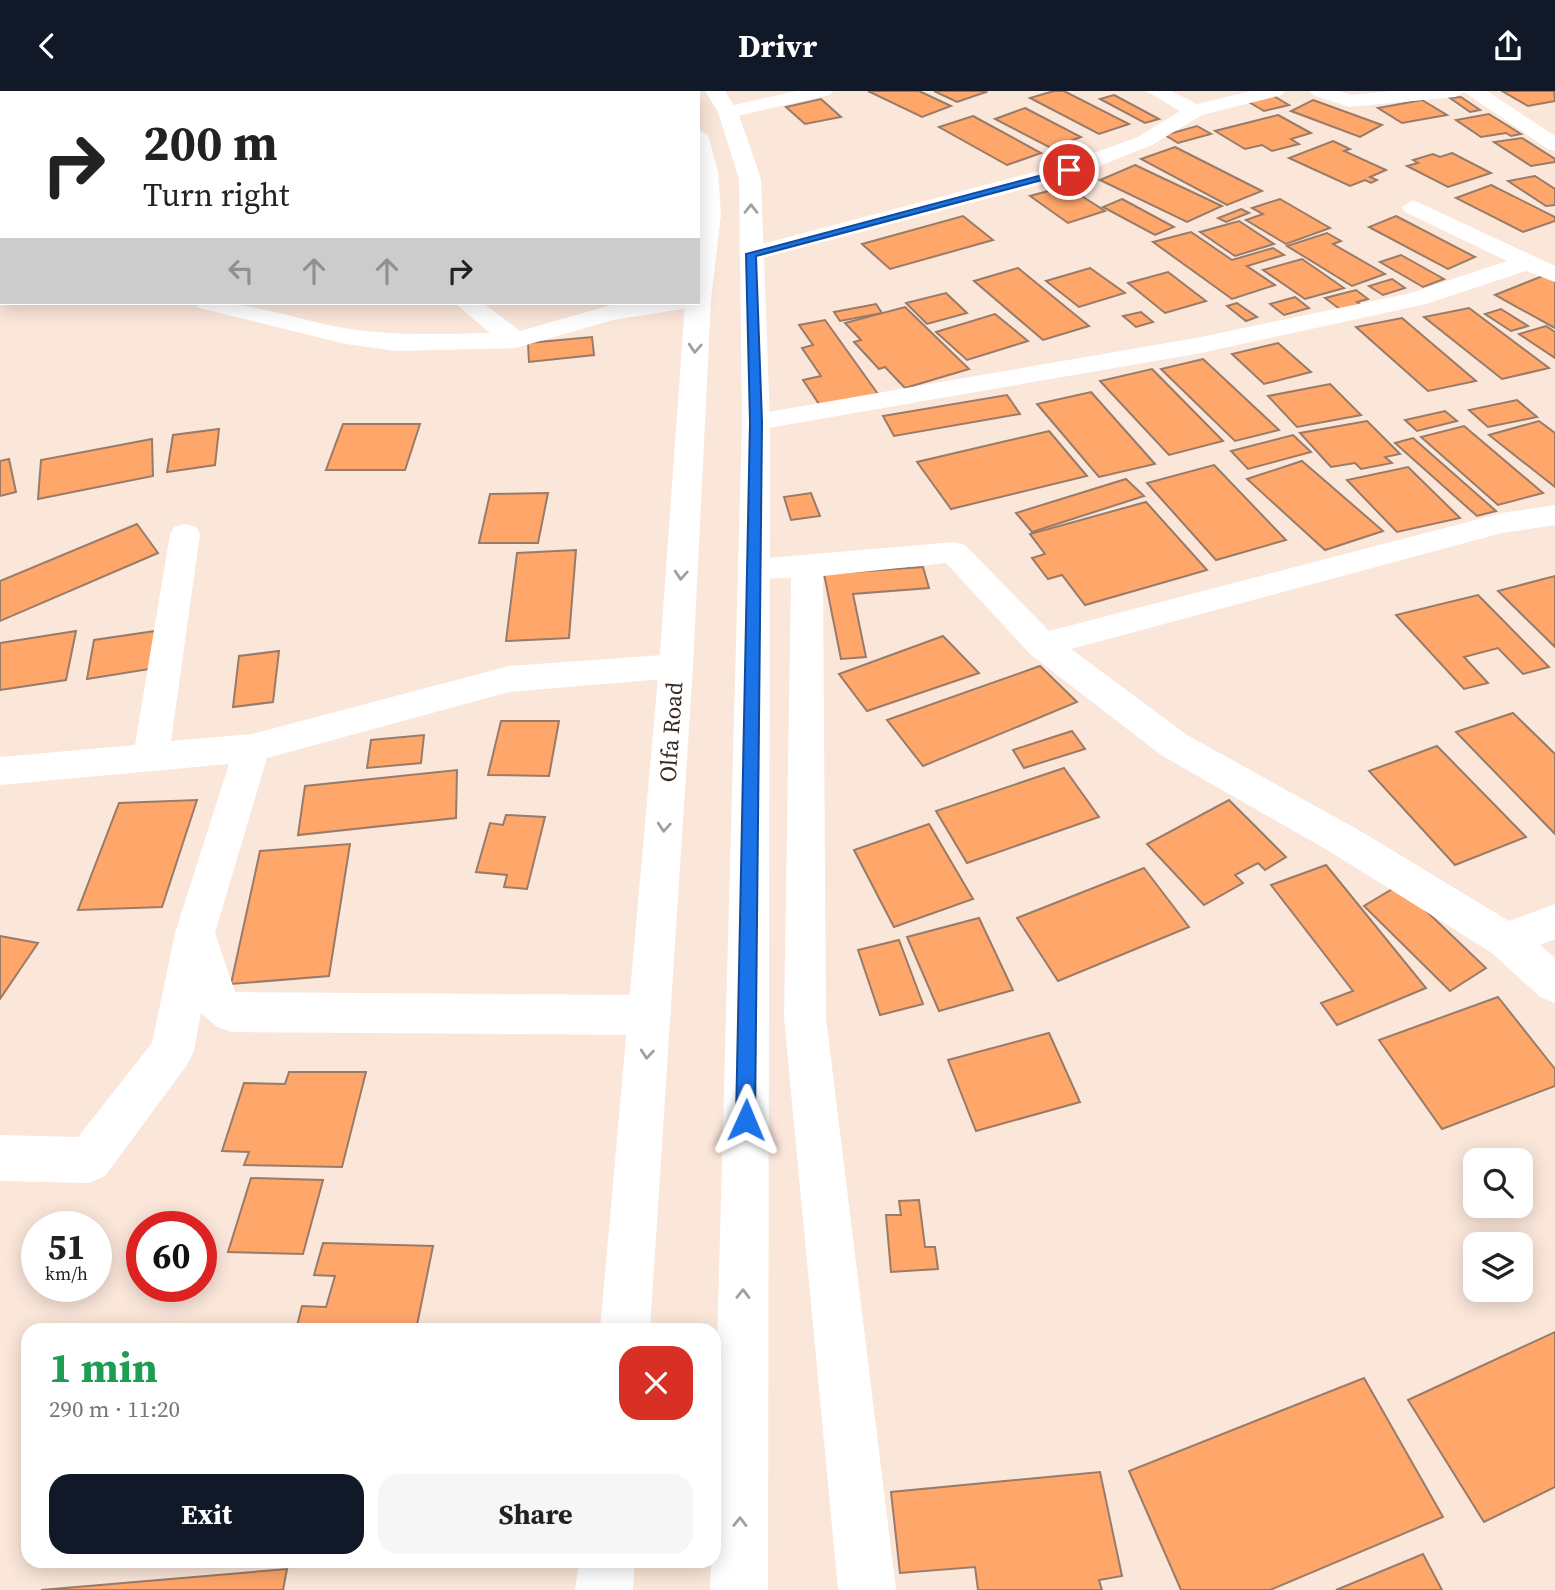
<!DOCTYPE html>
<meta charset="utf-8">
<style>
body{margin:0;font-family:"Source Serif 4",serif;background:#f6f6f6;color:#222;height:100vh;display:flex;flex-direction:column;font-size:26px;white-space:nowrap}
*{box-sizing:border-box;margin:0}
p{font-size:23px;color:#767676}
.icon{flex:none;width:38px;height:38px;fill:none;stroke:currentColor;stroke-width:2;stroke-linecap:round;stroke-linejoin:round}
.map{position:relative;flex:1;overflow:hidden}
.drawer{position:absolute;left:21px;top:1232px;width:700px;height:245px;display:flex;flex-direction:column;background:#fff;border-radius:21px;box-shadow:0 4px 18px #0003}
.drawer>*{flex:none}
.top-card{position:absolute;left:0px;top:0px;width:700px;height:214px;box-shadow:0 4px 18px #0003;background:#fff;color:#222;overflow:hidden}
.buttons{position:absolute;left:1463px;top:1057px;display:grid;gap:14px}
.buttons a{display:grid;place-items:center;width:70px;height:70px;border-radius:14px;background:#fff;box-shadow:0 4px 18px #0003;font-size:35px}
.speed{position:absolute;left:21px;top:1120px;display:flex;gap:14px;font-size:35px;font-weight:700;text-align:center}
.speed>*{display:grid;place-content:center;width:91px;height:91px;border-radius:50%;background:#fff;box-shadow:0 4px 18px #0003;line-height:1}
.speed small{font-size:18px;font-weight:400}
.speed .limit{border:10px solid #d22;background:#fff;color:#111}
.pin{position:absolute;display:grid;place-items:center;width:60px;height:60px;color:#fff;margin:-30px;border:4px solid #fff;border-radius:50%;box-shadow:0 2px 7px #0007}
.me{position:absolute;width:77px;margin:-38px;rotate:1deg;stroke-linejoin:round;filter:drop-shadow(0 0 5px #0008)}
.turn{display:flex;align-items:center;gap:24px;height:147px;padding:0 28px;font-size:32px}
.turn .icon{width:91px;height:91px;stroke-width:2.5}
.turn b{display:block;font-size:49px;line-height:60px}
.lanes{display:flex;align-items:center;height:66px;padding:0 28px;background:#0003;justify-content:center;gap:35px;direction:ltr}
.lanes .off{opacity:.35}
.round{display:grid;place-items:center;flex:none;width:74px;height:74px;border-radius:21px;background:#f6f6f6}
.overview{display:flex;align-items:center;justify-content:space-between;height:119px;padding:0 28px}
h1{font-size:42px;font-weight:700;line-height:52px;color:#1e9e55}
.action{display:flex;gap:14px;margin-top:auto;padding:14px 28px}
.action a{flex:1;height:80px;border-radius:21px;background:#111827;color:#fff;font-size:28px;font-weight:700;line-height:80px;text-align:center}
.action a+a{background:#f6f6f6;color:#222}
header{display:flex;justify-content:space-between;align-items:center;height:91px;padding:0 28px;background:#111827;color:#fff;font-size:32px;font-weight:700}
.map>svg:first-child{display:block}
.building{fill:#ffa66b;stroke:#997b68;stroke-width:2}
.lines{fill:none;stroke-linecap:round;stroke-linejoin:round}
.minor{fill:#fff;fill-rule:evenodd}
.primary{fill:#fff;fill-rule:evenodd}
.oneway{stroke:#a59f9c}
.route{fill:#1a73e8;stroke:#114b97;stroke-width:2}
.labels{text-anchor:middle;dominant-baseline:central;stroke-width:6;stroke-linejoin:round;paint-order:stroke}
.street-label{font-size:23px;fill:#372a22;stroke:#fff}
</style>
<header><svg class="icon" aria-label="back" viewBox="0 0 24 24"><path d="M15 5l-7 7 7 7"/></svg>Drivr<svg class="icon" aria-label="share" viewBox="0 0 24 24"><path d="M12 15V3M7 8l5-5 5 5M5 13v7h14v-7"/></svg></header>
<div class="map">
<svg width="1555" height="1499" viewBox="0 0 1555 1499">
<rect width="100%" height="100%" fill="#fbe6da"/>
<g class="building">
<path d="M868,0H919L951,15L922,26Z"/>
<path d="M934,0H984L986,1L957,11Z"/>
<path d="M1054,0H1064L1129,33L1099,43L1030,7Z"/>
<path d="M1502,0H1554L1555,10L1528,15Z"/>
<path d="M1114,4L1159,28L1145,32L1100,8Z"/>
<path d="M1272,4L1289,14L1264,20L1247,10Z"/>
<path d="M1461,6L1480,19L1470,21L1450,7Z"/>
<path d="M821,8L841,26L805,33L786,16Z"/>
<path d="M1313,9L1382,34L1360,46L1291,20Z"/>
<path d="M1422,9L1447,24L1402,32L1378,17Z"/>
<path d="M1025,17L1081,46L1051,57L995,28Z"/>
<path d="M1489,23L1521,43L1511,45L1506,42L1481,46L1456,29Z"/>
<path d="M1278,24L1311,42L1291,48L1299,53L1272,60L1262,54L1245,58L1215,40Z"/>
<path d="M973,25L1041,62L1007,74L939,36Z"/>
<path d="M1197,35L1211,43L1178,52L1165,44Z"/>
<path d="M1522,47L1555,68V71L1531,75L1494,51Z"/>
<path d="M1333,50L1350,58L1344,60L1386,79L1370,86L1377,89L1371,92L1365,89L1350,95L1289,67Z"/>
<path d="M1175,56L1262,100L1227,114L1141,68Z"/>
<path d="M1452,62L1491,82L1448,96L1407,75L1418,72L1413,69L1433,63L1440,66Z"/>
<path d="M1135,74L1222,115L1187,131L1100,89Z"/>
<path d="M1535,85L1555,98V114L1546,115L1508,90Z"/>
<path d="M1491,94L1555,126V130L1523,141L1456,107Z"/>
<path d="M1066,95L1105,120L1068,132L1030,105Z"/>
<path d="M1122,108L1174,136L1155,144L1103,116Z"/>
<path d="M1280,108L1330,137L1286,153L1246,129L1263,123L1252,117Z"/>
<path d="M1241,118L1249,122L1226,131L1218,127Z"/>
<path d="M963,125L993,149L890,178L862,153Z"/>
<path d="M1396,125L1475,166L1448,178L1369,136Z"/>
<path d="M1239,130L1274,153L1235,165L1200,141Z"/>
<path d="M1191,141L1232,169L1273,157L1284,164L1247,175L1275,194L1232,208L1153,151Z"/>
<path d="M1327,142L1341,150L1333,153L1385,183L1352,195L1287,155Z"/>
<path d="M1401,164L1444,188L1423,196L1380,171Z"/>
<path d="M1302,168L1344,197L1305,208L1263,179Z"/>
<path d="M1018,177L1089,235L1043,249L974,190Z"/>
<path d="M1090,177L1125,202L1079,216L1046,190Z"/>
<path d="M1168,181L1206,210L1165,222L1128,192Z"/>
<path d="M1545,184L1555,189V237L1495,204Z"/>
<path d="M1392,188L1405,197L1383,204L1369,195Z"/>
<path d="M1356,199L1368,208L1357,211L1361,214L1341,219L1325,207Z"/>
<path d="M946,202L967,222L927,233L906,212Z"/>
<path d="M1295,206L1309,217L1284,224L1270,213Z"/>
<path d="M1237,212L1257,226L1246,230L1227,215Z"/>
<path d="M876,213L882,222L840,230L834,221Z"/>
<path d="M905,216L969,278L905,297L885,276L879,278L854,251L861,249L845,232Z"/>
<path d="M1469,217L1549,277L1502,288L1424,226Z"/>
<path d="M1501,218L1528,235L1511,240L1485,223Z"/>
<path d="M1141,221L1153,231L1136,236L1123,225Z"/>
<path d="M995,223L1028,250L967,269L936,241Z"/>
<path d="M1402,227L1476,290L1428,300L1356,236Z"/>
<path d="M825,229L878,303L821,316L803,289L821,285L802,257L813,254L799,234Z"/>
<path d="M1546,235L1555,241V267L1519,243Z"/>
<path d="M592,246L594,264L529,271L528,252Z"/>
<path d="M1278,252L1311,281L1264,293L1232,263Z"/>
<path d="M1203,268L1279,339L1235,350L1161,278Z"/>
<path d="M1152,278L1223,350L1169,364L1100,290Z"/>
<path d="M1330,293L1361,324L1297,336L1268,305Z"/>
<path d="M1091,301L1155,373L1099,386L1037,313Z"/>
<path d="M1007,304L1020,323L894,345L883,325Z"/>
<path d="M1517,309L1537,326L1488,336L1469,319Z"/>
<path d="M1445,320L1457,330L1417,340L1405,329Z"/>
<path d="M1367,330L1400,363L1385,366L1392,372L1361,378L1355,372L1331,376L1300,342Z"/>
<path d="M1539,330L1555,342V396L1489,344Z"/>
<path d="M343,333H420L405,379H326Z"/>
<path d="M1464,335L1543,402L1498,414L1421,346Z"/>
<path d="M219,338L215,374L167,381L173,344Z"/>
<path d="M1049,340L1087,385L951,418L917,371Z"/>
<path d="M1293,344L1311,361L1248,378L1231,360Z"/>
<path d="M1413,347L1496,420L1477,425L1395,352Z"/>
<path d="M152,348L153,385L38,408L41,369Z"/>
<path d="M9,368L16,401L0,405V370Z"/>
<path d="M1302,370L1383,440L1325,459L1247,388Z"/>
<path d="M1214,374L1286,449L1216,469L1147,392Z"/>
<path d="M1408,376L1460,427L1397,441L1347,389Z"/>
<path d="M1126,388L1144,405L1032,441L1016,422Z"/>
<path d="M548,402L538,452H479L490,403Z"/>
<path d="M811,402L820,425L791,429L784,406Z"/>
<path d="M1146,411L1207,479L1085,514L1062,484L1048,488L1032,467L1045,463L1030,443Z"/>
<path d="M137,433L158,462L0,530V490Z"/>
<path d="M576,459L569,547L506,550L517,462Z"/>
<path d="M923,476L929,497L853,503L866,566L841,568L824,483Z"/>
<path d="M1555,485V556L1498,500Z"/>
<path d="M1478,504L1549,576L1523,583L1498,557L1464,566L1488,592L1464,598L1396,524Z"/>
<path d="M162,539L156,577L87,588L94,549Z"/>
<path d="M76,540L66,589L0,599V552Z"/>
<path d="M943,545L979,582L867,620L839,583Z"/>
<path d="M279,560L273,611L233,616L239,565Z"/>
<path d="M1040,575L1077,611L923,675L887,629Z"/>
<path d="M1513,622L1555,663V743L1456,641Z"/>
<path d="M501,630H559L549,685L488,684Z"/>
<path d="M1072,640L1085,658L1024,677L1013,659Z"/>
<path d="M424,644L421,672L367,677L371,649Z"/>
<path d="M1437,655L1526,746L1455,774L1369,680Z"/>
<path d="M1064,677L1099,726L967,772L936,720Z"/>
<path d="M457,679L456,727L298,744L305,695Z"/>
<path d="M197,709L162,816L78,819L119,712Z"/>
<path d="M1229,709L1286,766L1265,779L1258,772L1235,784L1243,792L1204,814L1147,753Z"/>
<path d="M506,724L545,726L527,798L504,796L507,784L476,781L490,732L503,734Z"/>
<path d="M929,733L973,808L894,836L854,759Z"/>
<path d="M350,753L329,885L231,893L260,760Z"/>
<path d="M1326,774L1426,897L1337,934L1321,912L1353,900L1271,794Z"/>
<path d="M1144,777L1189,836L1058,890L1017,827Z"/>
<path d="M1399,794L1486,877L1450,900L1364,815Z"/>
<path d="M979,827L1013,899L939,920L907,846Z"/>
<path d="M0,845L38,852L0,908Z"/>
<path d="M899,849L923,913L880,924L858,859Z"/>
<path d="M1498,906L1555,978V995L1442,1038L1379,949Z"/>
<path d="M1049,942L1080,1011L976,1040L948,969Z"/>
<path d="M289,981H366L342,1076L244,1074L249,1061L222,1060L244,992L285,993Z"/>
<path d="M251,1087L323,1089L303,1163L228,1161Z"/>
<path d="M919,1109L925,1156H935L938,1178L891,1181L886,1124H901L899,1110Z"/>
<path d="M323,1152L433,1155L416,1239H296L302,1215L326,1216L335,1185L314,1184Z"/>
<path d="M1555,1241V1396L1484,1431L1408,1309Z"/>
<path d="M1364,1287L1443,1426L1270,1499H1181L1129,1380Z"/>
<path d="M1100,1381L1122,1485L1099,1489L1102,1499H978L975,1476L900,1482L891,1401Z"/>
<path d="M1423,1463L1442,1499H1336Z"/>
<path d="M287,1478L283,1499H41Z"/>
</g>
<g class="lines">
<g class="minor">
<path d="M16,0H41L15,2Z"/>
<path d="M796,0H833L830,4L728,27L718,21L721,17Z"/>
<path d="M1146,0H1171L1197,13L1251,0H1285L1282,4L1202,24L1152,54L1077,84L751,170L743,168L739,163L743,158L1061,74L1138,46L1180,20Z"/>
<path d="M1310,0H1339L1351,4L1392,0H1487L1555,45V60L1548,58L1464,1L1455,6L1349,16L1313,4Z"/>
<path d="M0,84L2,85V100L0,99Z"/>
<path d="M1413,109L1555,175V191L1526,180L1426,213L1196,263L756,339L746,337L742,331L746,325L756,323L1196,247L1411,202L1507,170L1405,121L1402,116Z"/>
<path d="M195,212C252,209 295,229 350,238C397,245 443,243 490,242L455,212H483L520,240L611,214L693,212L689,217L613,229L516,257L396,260L346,253L199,217Z"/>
<path d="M1555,414V434L1502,442L1071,558L1187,644L1357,738L1509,830L1555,813V848L1540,854L1555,867V912L1540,906L1492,862L1329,760L1161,664L1030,563L946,472L823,485L826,927L896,1499H838L784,927L791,487L754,488L743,485L738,477L743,469L954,451L965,454L1049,540L1502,422Z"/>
<path d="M185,433L196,436L200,443L171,650L252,643L509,575L676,563L688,566L693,575L688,584L676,587L509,601L267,667L215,842L235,901L650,904L665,910L671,924L665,938L650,944L232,941L217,936L201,922L194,960L187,974L105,1085L89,1092L0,1090V1044L78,1046L152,952L175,842L229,673L0,694V666L135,654L170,443L174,436Z"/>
</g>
<g class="primary">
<path d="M667,0H687L688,2H668Z"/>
<path d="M705,0H725L738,21L761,88L770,331L768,1499H710L711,1470H714V1366L742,331L739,88L718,21Z"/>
<path d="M698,38L708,44L718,81L721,123L711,209L693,575L650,1239H600L659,575L685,212H698Z"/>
<path d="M579,1470H635L633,1499H575Z"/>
</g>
</g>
<defs><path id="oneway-chevron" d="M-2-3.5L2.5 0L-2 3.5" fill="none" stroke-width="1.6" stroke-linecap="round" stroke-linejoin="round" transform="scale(1.75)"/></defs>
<g class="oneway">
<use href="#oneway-chevron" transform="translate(751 118) rotate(-90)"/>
<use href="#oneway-chevron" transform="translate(695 257) rotate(94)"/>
<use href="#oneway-chevron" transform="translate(681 484) rotate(94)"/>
<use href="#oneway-chevron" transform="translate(664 736) rotate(94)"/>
<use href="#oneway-chevron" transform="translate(647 963) rotate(95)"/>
<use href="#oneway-chevron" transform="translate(743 1203) rotate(-89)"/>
<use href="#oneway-chevron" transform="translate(740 1431) rotate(-89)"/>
</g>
<path class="route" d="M1069,77L1072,81L756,165L762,331L755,1029L752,1036L746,1038L739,1036L736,1029L750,331L746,163Z"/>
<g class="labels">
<g class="street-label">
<text transform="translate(671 641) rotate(-86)">Olfa Road</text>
</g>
</g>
</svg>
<div class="buttons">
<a><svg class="icon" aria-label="search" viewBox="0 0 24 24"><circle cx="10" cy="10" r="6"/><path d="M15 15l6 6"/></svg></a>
<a><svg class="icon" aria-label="layers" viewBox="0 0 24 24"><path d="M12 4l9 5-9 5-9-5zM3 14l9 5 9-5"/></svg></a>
</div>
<div class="speed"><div>51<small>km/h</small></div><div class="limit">60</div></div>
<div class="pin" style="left:1069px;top:79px;background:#d93025"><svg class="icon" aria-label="arrive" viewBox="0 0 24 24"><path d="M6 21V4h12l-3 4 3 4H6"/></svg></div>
<svg class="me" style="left:746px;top:1029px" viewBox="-20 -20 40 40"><path d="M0-17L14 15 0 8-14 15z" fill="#1a73e8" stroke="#fff" stroke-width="4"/></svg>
<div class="top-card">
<div class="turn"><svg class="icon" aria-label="right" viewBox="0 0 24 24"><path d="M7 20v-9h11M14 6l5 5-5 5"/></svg><div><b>200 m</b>Turn right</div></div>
<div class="lanes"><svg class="icon off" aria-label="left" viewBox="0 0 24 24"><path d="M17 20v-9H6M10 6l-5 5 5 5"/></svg><svg class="icon off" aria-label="ahead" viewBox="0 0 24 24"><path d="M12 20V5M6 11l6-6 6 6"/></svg><svg class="icon off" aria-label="ahead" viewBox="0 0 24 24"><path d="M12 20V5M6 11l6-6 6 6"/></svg><svg class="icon" aria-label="right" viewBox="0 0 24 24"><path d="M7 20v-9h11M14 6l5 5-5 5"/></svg></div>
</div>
<section class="drawer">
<div class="overview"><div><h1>1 min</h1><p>290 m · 11:20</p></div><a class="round" style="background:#d93025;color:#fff"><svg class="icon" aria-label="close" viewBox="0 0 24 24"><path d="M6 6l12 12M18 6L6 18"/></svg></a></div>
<div class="action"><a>Exit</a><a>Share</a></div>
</section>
</div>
